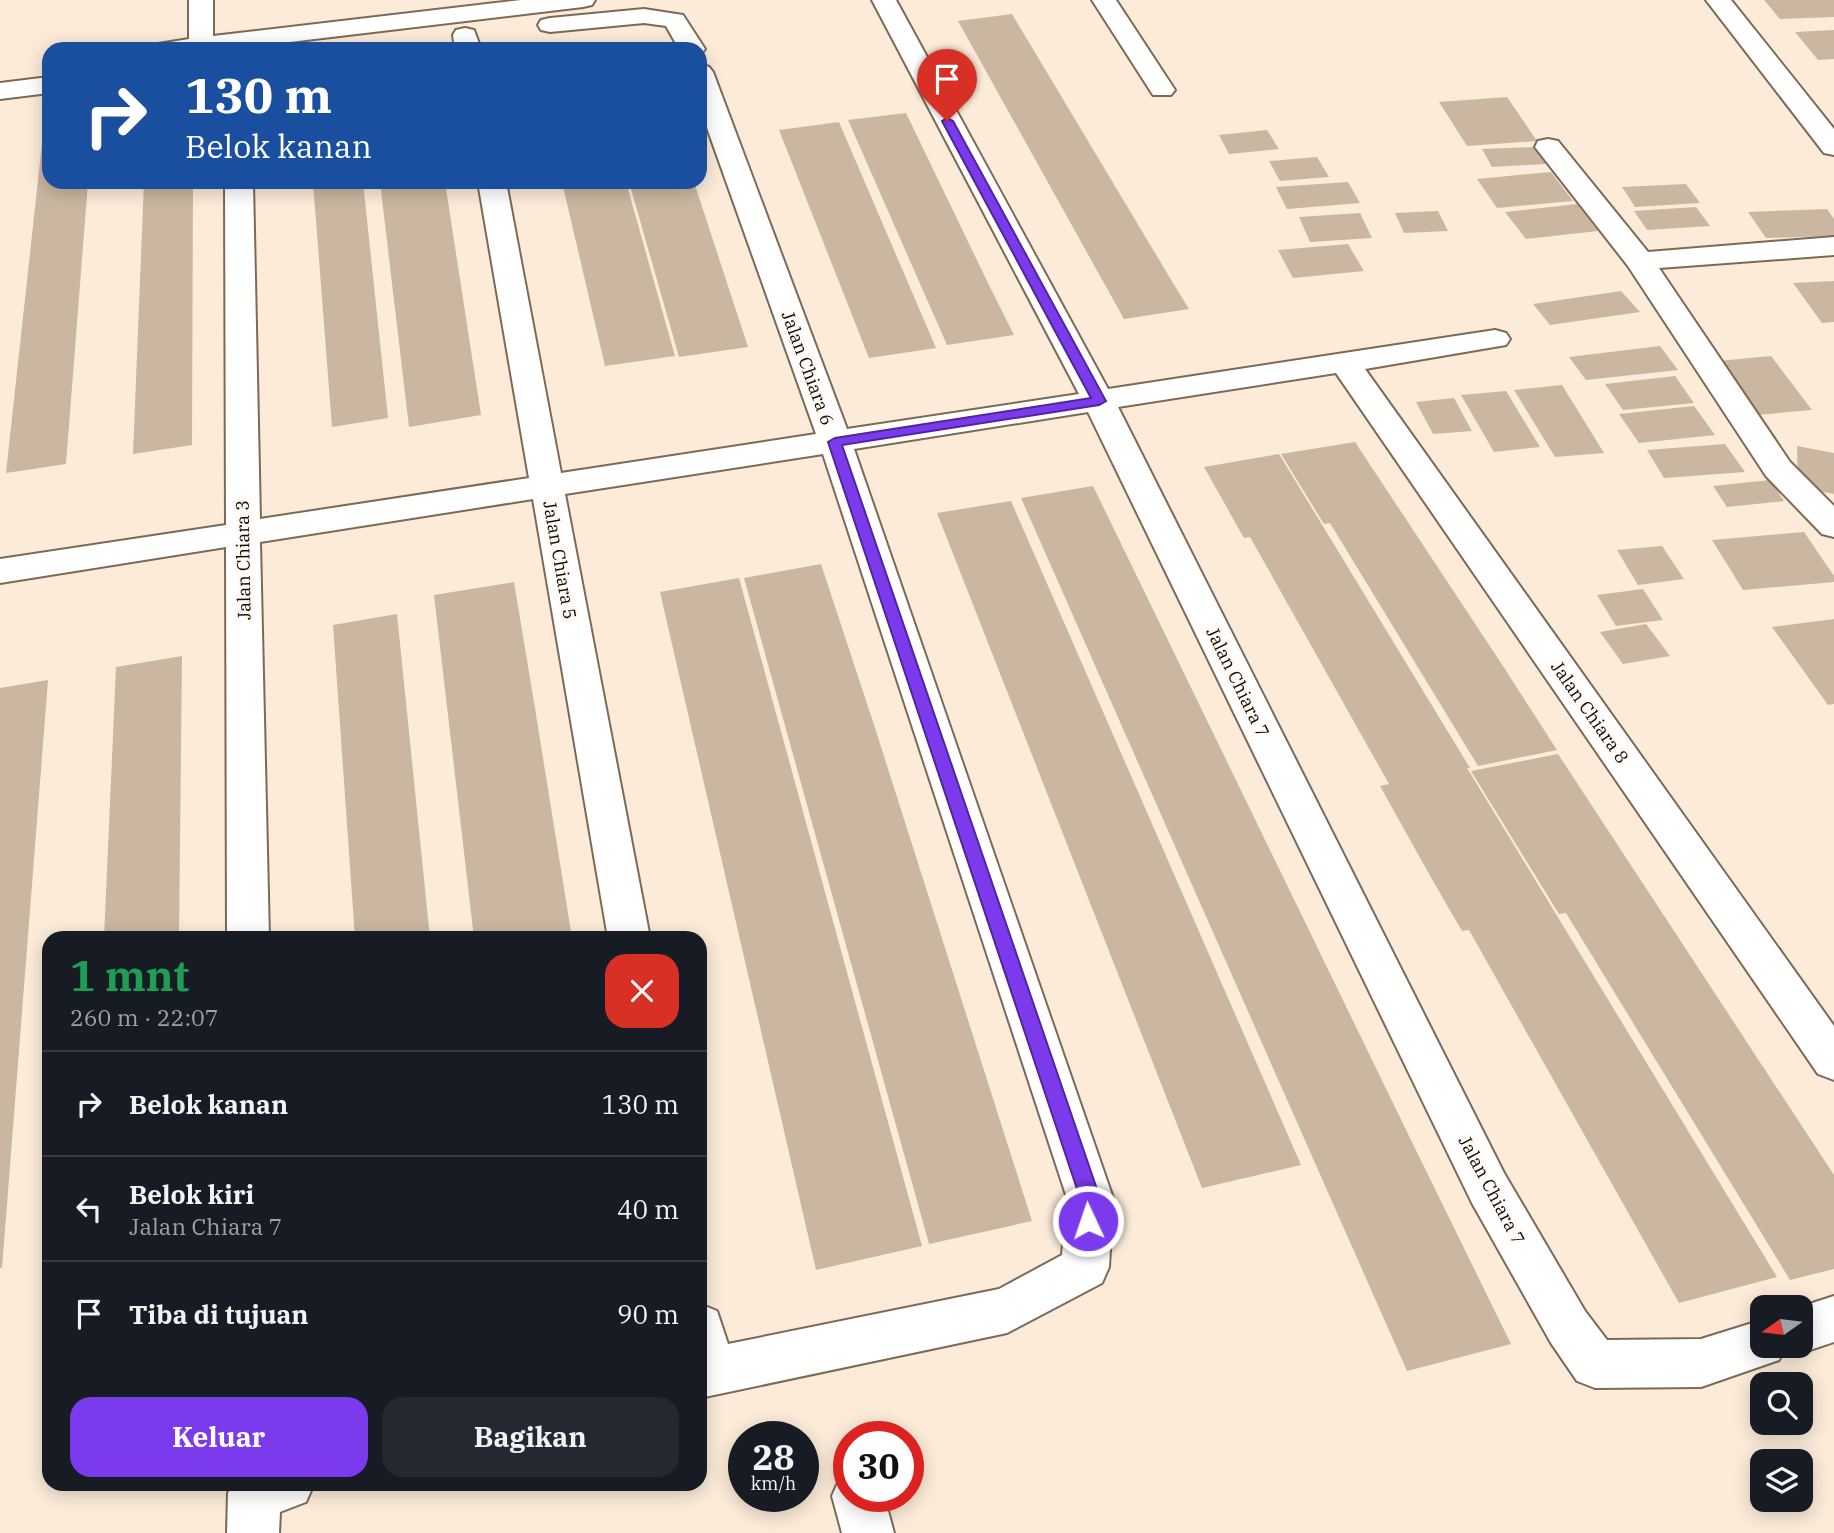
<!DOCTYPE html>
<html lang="id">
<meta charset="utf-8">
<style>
body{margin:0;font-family:"IBM Plex Serif",serif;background:#242831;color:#f1f3f6;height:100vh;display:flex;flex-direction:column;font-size:26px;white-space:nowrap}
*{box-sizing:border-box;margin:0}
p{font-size:23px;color:#9ea1a6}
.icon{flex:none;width:38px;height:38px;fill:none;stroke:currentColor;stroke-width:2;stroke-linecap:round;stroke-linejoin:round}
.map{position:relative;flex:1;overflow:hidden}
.side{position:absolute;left:42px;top:931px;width:665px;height:560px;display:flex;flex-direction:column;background:#171b24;border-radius:21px;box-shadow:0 4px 18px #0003}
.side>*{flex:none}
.hud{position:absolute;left:42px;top:42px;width:665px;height:147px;border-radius:21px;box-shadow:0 4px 18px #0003;background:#1a4fa0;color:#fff;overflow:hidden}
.needle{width:46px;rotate:256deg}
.controls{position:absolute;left:1750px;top:1295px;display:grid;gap:14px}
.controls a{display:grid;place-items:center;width:63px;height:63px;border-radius:14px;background:#171b24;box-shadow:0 4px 18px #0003;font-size:35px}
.speed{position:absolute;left:728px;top:1421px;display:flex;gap:14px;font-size:35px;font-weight:700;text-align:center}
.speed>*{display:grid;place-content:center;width:91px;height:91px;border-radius:50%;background:#171b24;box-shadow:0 4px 18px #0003;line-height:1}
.speed small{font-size:18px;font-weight:400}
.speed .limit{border:10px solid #d22;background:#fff;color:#111}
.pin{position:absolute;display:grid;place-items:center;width:60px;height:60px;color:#fff;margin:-72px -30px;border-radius:50% 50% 50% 0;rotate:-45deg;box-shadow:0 0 7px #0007}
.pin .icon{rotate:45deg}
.me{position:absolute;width:77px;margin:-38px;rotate:357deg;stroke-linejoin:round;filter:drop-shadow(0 0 5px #0008)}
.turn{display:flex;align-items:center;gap:24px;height:147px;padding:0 28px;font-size:32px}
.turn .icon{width:91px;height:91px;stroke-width:2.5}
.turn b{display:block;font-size:49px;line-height:60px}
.round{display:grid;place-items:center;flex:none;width:74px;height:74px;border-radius:21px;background:#242831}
.overview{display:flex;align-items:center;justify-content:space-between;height:119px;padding:0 28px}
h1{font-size:42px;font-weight:700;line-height:52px;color:#1e9e55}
.action{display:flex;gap:14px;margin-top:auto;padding:14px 28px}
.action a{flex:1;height:80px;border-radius:21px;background:#7c3aed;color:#fff;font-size:28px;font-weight:700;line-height:80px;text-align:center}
.action a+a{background:#242831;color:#f1f3f6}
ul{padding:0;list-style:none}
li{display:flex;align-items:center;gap:21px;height:105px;padding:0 28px;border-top:2px solid #363941}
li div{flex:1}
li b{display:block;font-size:26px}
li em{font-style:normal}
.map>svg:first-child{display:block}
.building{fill:#cbb7a1}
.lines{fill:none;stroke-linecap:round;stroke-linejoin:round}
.minor-casing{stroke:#7d6a56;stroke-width:4}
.minor{fill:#fff;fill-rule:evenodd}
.route{fill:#7c3aed;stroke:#51269a;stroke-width:2}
.labels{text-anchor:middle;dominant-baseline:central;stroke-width:7;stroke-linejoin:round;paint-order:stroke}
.street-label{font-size:18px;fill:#130c05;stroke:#fffaf6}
</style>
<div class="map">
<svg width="1834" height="1533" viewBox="0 0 1834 1533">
<rect width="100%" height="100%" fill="#fcebd8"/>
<g class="building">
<path d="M1764,0H1834V17L1780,19Z"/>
<path d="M1012,14L1173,283L1189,309L1124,319L958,21Z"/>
<path d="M1834,30V59L1818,60L1795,32Z"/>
<path d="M1507,97L1537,141L1467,146L1439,102Z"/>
<path d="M906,113L987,281L1014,335L947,345L848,120Z"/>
<path d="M839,122L912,292L936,348L869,358L779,130Z"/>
<path d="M1267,130L1279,149L1229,154L1219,135Z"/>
<path d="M49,133V182H88L66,464L6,473L43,134Z"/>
<path d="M1535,147L1546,164L1492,167L1482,149Z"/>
<path d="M1317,157L1329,177L1280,181L1269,161Z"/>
<path d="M1551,172L1573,201L1497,208L1477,179Z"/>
<path d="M144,182H193L192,445L133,454Z"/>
<path d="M313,182H363L388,418L332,427Z"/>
<path d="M380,182H445L481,415L409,427Z"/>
<path d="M562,182H626L675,356L605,366Z"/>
<path d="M629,182H694L748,347L679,357Z"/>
<path d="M1348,182L1360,203L1287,209L1276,187Z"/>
<path d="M1686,184L1700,203L1635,207L1622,187Z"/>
<path d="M1577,204L1598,231L1526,239L1505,212Z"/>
<path d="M1696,207L1710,226L1647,230L1634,211Z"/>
<path d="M1827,209L1834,219V236L1766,238L1748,212Z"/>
<path d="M1438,211L1448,231L1404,233L1395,213Z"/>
<path d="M1360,213L1372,238L1310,242L1299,217Z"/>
<path d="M1348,244L1364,271L1293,278L1278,250Z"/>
<path d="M1834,281V322L1822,323L1793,283Z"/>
<path d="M1621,291L1640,312L1550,325L1533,304Z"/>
<path d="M1660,346L1678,370L1586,380L1569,357Z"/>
<path d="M1771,356L1812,410L1757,415L1718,361Z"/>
<path d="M1675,376L1694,403L1623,410L1605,384Z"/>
<path d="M1562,385L1604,453L1555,457L1514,390Z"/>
<path d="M1506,391L1540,447L1494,452L1461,395Z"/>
<path d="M1454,398L1472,431L1433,434L1416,402Z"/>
<path d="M1694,406L1715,435L1639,443L1619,414Z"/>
<path d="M1355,442L1501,663L1557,750L1478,766L1330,523L1324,524L1281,454Z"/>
<path d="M1725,444L1745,472L1664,478L1647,450Z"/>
<path d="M1797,446L1834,453V494L1798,487Z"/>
<path d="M1279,454L1470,768H1467L1777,1277L1679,1303L1469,930L1462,931L1433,881L1380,786L1389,784L1250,537L1244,538L1204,467Z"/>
<path d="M1770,480L1784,501L1727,507L1713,486Z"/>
<path d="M1093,486L1410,1138L1511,1344L1407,1371L1021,498Z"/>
<path d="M1011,501L1042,572L1301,1165L1202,1188L937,513Z"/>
<path d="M1804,532L1834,576V582L1743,590L1712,540Z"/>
<path d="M1662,546L1684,579L1638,585L1617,550Z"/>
<path d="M821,564L875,728L1032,1221L929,1244L744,578Z"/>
<path d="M739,578L922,1246L816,1270L660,592Z"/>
<path d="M514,582L534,702L572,938H474L434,595Z"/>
<path d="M1643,589L1663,620L1616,626L1597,595Z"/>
<path d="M397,614L430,938H355L333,625Z"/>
<path d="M1834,619V704L1828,705L1772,627Z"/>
<path d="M1646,624L1670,656L1623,664L1600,632Z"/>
<path d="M182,656L179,938H104L116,667Z"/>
<path d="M48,680L2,1268H0V688Z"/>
<path d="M1558,754L1834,1175V1269L1790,1280L1566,913L1559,914L1471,771Z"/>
</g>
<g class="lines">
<g class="minor-casing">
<g id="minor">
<path d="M189,0H213V36L521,0H595L592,5L583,7L231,49H154L158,44L189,39Z"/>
<path d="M872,0H896L1108,389L1495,330L1506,333L1510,339L1506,345L1365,369L1834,1026V1080L1818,1074L1336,373L1118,407L1504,1173L1585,1311L1607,1340L1701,1339L1762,1320V1346H1801L1800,1307L1834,1296V1342L1801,1353L1785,1347L1779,1360L1701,1387L1595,1388L1577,1381L1551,1343L1472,1203L1088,412L854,449L1113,1198L1109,1267L1102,1283L1007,1333L700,1398V1304L717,1311L728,1344L999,1289L1062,1255L1067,1198L823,454L565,494L650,938H608L533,499L260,542L269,938H227L226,547L0,583V559L226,525L225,182H253L260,519L529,478L478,182H506L561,473L816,434L700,108V64L709,67L713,72L847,429L1079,394Z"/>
<path d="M1092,0H1116L1175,90L1171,95H1153Z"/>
<path d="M1706,0H1731L1834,129V155L1824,153Z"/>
<path d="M644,9L683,15L705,49L701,54L700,49H679L666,26L644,23L550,32L541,30L538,25L541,20L550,18Z"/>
<path d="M465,28L474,30L481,49H455L453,35L456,30Z"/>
<path d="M49,77V93L0,99V83Z"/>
<path d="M1548,139L1558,141L1648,252L1834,237V255L1659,268L1790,462L1834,506V537L1822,534L1766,476L1628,266L1535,147L1538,141Z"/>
<path d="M849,1474V1496H884L894,1533H842L832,1496L840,1478Z"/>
<path d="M232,1484H314L306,1502L280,1512L279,1533H227L228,1493Z"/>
</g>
</g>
<use href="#minor" class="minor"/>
</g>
<path class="route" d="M947,118L953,121L1106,401L1099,405L842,445L1100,1198L1095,1227L1088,1230L1081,1227L1078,1221L1080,1198L828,442L835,438L1091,398L942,121Z"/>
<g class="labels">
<g class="street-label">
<text transform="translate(808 368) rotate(70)">Jalan Chiara 6</text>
<text transform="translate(243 560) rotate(-91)">Jalan Chiara 3</text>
<text transform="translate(560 560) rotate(80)">Jalan Chiara 5</text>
<text transform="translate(1238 682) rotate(64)">Jalan Chiara 7</text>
<text transform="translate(1590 712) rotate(55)">Jalan Chiara 8</text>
<text transform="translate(1492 1190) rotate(62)">Jalan Chiara 7</text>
</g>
</g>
</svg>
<div class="controls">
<a><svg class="needle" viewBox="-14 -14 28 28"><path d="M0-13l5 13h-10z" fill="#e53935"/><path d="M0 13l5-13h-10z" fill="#9ea1a6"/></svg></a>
<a><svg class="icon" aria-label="search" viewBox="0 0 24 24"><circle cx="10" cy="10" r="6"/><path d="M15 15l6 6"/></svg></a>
<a><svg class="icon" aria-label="layers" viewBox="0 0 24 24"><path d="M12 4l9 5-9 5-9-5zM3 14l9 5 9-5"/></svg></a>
</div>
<div class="speed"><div>28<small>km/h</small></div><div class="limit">30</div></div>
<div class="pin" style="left:947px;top:121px;background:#d93025"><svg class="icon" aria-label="arrive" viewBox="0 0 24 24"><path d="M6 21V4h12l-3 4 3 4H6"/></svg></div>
<svg class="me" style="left:1088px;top:1221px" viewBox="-20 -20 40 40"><circle r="17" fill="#7c3aed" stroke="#fff" stroke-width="3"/><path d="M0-11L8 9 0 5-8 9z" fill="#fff"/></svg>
<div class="hud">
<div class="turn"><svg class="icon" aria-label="right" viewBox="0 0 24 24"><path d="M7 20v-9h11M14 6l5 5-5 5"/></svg><div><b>130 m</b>Belok kanan</div></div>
</div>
<section class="side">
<div class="overview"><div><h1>1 mnt</h1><p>260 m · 22:07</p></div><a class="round" style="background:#d93025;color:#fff"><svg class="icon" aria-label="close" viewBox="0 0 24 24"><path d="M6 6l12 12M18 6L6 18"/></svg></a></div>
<ul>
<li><svg class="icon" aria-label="right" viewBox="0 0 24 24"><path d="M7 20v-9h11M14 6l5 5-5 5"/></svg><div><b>Belok kanan</b></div><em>130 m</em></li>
<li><svg class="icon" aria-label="left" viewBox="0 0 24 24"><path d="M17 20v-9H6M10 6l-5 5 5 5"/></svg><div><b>Belok kiri</b><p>Jalan Chiara 7</p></div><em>40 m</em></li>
<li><svg class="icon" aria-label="arrive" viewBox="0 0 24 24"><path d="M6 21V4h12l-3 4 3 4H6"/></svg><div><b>Tiba di tujuan</b></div><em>90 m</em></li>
</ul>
<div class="action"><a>Keluar</a><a>Bagikan</a></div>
</section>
</div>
